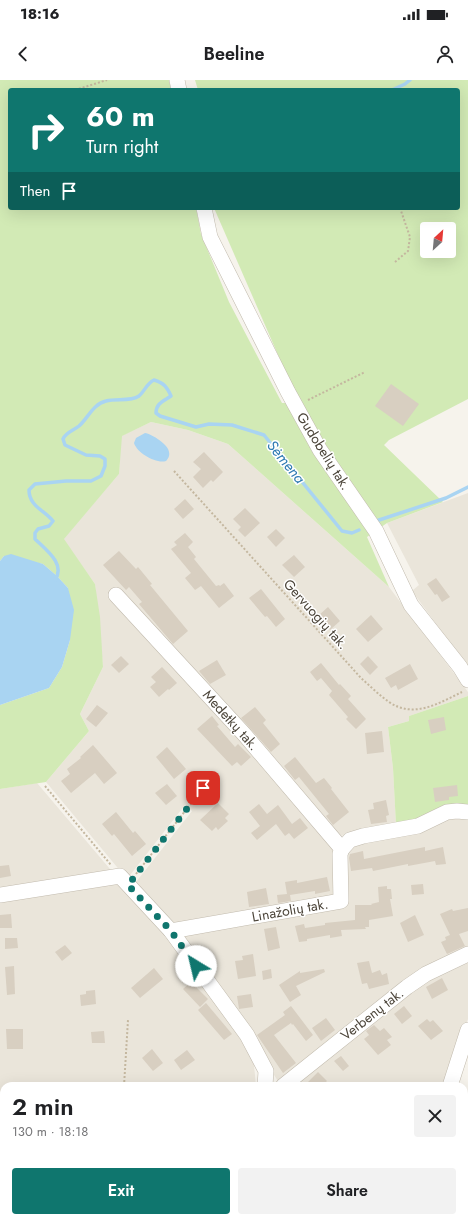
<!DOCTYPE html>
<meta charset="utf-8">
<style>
body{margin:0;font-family:Jost,sans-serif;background:#f2f2f2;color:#202124;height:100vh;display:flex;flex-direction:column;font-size:15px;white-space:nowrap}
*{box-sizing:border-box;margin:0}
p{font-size:13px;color:#757577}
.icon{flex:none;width:22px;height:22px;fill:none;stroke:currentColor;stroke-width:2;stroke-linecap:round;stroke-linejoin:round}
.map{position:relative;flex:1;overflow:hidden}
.details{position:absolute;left:0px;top:1002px;width:468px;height:140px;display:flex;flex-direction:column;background:#fff;border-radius:12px 12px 0 0;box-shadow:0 4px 16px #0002}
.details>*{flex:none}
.top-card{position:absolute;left:8px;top:8px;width:452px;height:122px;border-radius:4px;box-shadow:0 4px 16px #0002;background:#0f766e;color:#fff;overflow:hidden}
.needle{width:26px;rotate:26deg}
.buttons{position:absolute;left:420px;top:142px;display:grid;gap:8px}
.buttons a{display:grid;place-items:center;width:36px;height:36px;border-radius:4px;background:#fff;box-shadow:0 4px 16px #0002;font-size:20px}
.pin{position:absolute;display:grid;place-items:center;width:34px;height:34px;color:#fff;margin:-17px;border-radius:8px;box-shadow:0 2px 6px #0006}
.me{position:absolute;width:44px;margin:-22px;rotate:324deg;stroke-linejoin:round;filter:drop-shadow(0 0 3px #0008)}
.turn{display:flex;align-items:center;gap:14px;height:84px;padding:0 12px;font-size:18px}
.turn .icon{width:52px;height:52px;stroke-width:2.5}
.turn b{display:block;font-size:28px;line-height:34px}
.then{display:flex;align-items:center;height:38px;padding:0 12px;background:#0003;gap:8px;font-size:15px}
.round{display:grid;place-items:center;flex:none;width:42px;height:42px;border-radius:4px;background:#f2f2f2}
.headline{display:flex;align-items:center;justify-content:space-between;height:68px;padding:0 12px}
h1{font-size:24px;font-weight:600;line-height:30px}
.primary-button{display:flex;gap:8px;margin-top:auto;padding:8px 12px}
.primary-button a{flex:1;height:46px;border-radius:4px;background:#0f766e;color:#fff;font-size:16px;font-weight:600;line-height:46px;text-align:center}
.primary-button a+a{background:#f2f2f2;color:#202124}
.status{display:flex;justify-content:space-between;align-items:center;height:28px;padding:0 20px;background:#fff;direction:ltr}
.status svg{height:11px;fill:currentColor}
header{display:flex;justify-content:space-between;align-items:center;height:52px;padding:0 12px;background:#fff;font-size:18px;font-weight:600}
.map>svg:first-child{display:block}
.residential{fill:#eae5da}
.green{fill:#d2eab5;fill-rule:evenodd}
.water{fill:#a9d4f2}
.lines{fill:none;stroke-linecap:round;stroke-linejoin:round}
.stream{stroke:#a9d4f2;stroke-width:3.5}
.building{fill:#d8cfc1}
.minor-casing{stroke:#c2bbae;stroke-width:16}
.path{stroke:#c4b79f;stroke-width:2;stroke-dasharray:2 2;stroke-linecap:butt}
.minor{stroke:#fff;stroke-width:15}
.rail-casing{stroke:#9a9a9a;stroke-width:4.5}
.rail{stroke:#fff;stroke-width:3;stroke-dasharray:9;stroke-linecap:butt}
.route{stroke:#0f766e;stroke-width:7;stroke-dasharray:0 12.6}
.labels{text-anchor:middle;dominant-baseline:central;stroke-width:3;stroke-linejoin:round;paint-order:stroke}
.street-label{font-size:14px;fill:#4b4439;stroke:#fff}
.water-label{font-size:15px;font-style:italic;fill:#2e7ab2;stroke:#fff}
</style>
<div class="status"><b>18:16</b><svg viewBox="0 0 49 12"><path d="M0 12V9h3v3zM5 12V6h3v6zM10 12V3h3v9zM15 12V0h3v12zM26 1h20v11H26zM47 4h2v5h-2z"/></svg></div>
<header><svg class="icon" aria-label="back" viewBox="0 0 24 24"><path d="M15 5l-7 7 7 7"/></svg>Beeline<svg class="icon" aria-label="person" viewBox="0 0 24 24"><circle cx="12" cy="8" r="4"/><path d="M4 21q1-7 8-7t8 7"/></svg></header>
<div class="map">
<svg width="468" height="1142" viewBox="0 0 468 1142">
<rect width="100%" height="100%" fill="#f6f3ec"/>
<g class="residential">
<path d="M151,342L188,350L228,364L389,507L468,612V616L409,636V641L388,647L393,688L396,745L340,756L337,808L332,818L173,846L136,802L192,731L185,725L127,799L46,702L89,651L80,634L103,587L95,504L63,459L119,394L121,356Z"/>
<path d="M468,413V587L412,511L419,505L387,443Z"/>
<path d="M37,703L171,861L253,975L256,1006H4V1112H0V709Z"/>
<path d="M449,735L468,736V939L444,1006H281L243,945L181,856L247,842L348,824L342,778L353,764L434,747Z"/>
<path d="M0,1123H4V1138H133L134,1142H0Z"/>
<path d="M286,1138H361L358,1142H284Z"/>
</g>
<g class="green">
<path d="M0,0H169L171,10H10V128H196L201,154L229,222L282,323H299L214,128H458V10H198L195,0H468V319L389,360L384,365L443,422L387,443L367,457L389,507L228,364L188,350L151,342L122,356L119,394L64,459L95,504L100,537L103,587L80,634L89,651L46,702L0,709V625L49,608L62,587L70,560L68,508L57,496L43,484L4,476L0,481ZM427,149H449V171H427Z"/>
<path d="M468,616V727L396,745L393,688L388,647L409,641V636Z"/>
<path d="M468,1099V1142H442L445,1138H464V1106Z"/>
<path d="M133,1138H286L284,1142H134Z"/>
</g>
<g class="water">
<path d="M145,353C152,354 169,365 169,372C170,376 168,379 166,381C156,384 137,373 134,363L136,358Z"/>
<path d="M11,474L43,484L57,496L68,508L74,530L70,560L62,587L49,608L0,625V481L4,476Z"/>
</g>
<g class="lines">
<g class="stream">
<path d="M392,10L405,4L410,0"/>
<path d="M376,441L446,418L468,407"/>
<path d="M55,500C66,484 46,470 35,459V453L38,449L49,446L53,441C44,430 29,426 29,410L35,404L66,401H91L101,396L105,386V379L100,376L86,375L65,365L63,359C66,352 73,351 79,346C88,338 93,324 106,321C116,318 130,322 139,316C145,311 146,304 154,300C164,303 167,307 171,316C164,321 156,323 156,333L160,336L196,347L209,344L232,345L264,355L342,451L352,453L359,450"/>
</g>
</g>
<g class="building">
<path d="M391,304L419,324L403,346L375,326Z"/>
<path d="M204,372L223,392L213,402L211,400L203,408L193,397L201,389L193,382Z"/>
<path d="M185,419L194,429L183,439L174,429Z"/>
<path d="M245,428L260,443L245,457L238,450L241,447L233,439Z"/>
<path d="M276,449L285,458L276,467L267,457Z"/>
<path d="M185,453L193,462L188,467L196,477L194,479L216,506L219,505L220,506L224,503L234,516L219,528L201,506L195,510L185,498L191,493L171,469L177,465L174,462Z"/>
<path d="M119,471L136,489L138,487L152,504L150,505L188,551L173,564L139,524L142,522L129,507L126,510L103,485Z"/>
<path d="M294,475L305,487L294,497L282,485Z"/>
<path d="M436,498L450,517L442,522L437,514L435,515L427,504Z"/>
<path d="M261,509L285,539L276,547L267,536L265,537L249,518Z"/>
<path d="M328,527L340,541L330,550L318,536Z"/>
<path d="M371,535L383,549L368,562L356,549Z"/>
<path d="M121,576L129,584L119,593L111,585Z"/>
<path d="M368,576L378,587L370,595L360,584Z"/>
<path d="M217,580L226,595L210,604L199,591Z"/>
<path d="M321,583L339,605L340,604L351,616L348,619L366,639L356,649L346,639L348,637L329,615L332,611L321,598L317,601L310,592Z"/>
<path d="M410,584L418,599L398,610L396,605L391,608L385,598Z"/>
<path d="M162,587L177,603L169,610L168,609L159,617L150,607L156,602L151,597Z"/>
<path d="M97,625L108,633L96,647L86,639Z"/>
<path d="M255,627L266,640L263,643L280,664L271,672L241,638Z"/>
<path d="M212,636L219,645L217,646L235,667L238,664L251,677L241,686L237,682L232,686L197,649Z"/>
<path d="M444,637L446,650L431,654L428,640Z"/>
<path d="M382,651L384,672L367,674L365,653Z"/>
<path d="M93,665L117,693L104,704L95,693L71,713L61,701L70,694L67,689L81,678L80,677Z"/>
<path d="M167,667L186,689L174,699L156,677Z"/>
<path d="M295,677L316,703L324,698L332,708L331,709L349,732L333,745L326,736L329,734L299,697L295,700L284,686Z"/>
<path d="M167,704L177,716L166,725L155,713Z"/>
<path d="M457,705L458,716L449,717V720L435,722L433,708Z"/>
<path d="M386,720L389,735L386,736L387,742L371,744L368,730L374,729L373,723Z"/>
<path d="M218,723L229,734L225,738L228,741L218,750L216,747L212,751L200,740Z"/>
<path d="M259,724L267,734L278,725L292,744L300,738L308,748L294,759L289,753L285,756L276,744L257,760L251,753L260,746L249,732Z"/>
<path d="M116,732L133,753L135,751L146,764L132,776L114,754L112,756L102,744Z"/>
<path d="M425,767V771L443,767L446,784L436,785L435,781L408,786V784L373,791L372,788L351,791L349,778L350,774L363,771L364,779Z"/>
<path d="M9,785L11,796L0,798V786Z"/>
<path d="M327,797L330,811L315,814V811L290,815L291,821L278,823L277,815L287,814L285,802L297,800V803Z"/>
<path d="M423,804L424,814L412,815L411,805Z"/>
<path d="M387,806V809H391L392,819H390L393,836L369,840V847H365L366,849L341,850L342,856L330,858V855L307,859V861L299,862L295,846L304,844L305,848L325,845V843L355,840V825H372L371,824L379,822L378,807Z"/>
<path d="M266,808L269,824L249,827L247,812Z"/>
<path d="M468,828V851L459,854L465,866L447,874L441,862L446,860L445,857L450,855L440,834L452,829L453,831Z"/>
<path d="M11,834L12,848H0V835Z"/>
<path d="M415,835L424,855L408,862L400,843Z"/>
<path d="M276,847L280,868L268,871L264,849Z"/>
<path d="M5,858H17L18,868L5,869Z"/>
<path d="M65,865L72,873L62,881L55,872Z"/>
<path d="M253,874L256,896L238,899L235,881L243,880L242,876Z"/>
<path d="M369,881L372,893L380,890L382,895L387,893L389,904L369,909L367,903L362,904L357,883Z"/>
<path d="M14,886L15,914L7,915L5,887Z"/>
<path d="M154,888L163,899L140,918L131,908Z"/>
<path d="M271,889L272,898L263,900L262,891Z"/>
<path d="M324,889L325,892L296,906L301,915L290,922L279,905L300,891V893Z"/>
<path d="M442,898L448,910L432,919L426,907Z"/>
<path d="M191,902L208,919L200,927L183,909Z"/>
<path d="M95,910L96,924L81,926L80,915L86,914V911Z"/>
<path d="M251,914L253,927L239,929L237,916Z"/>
<path d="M206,923L232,954L224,960L198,930Z"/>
<path d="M291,926L313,955L306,961L293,944L292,945L291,943L274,955L296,983L283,993L257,955L285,935L283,932Z"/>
<path d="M404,926L412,936L402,944L394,934Z"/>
<path d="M326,938L335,950L321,961L312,948Z"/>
<path d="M427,939L430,942L433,940L443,951L431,960L418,946Z"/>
<path d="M374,945L380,951L384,948L392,957L387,960L391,965L378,975L364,959L369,955L366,951Z"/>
<path d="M6,949H23V969H7Z"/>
<path d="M104,951L105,963H92L91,952Z"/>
<path d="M152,969L163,983L153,991L142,978Z"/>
<path d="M187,970L195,980L181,990L174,980Z"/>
<path d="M341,976L349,986L343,991L334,981Z"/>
<path d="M318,992L327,1001L322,1006H304Z"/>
</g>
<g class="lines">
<g class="minor-casing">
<g id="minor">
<path d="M177,0L179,10"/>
<path d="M204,128L210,157L288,312L320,370L376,451L411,525L460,587L468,600"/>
<path d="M116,515L244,654L342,769"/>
<path d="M0,815L120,796L171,851L247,955L266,991L265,1006"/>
<path d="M171,851L341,821L340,774L342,769L350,760L363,756L418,746L447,732L457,731L468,732"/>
<path d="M283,1006L407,907L426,894L468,874"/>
<path d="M450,1006L468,950"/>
<path d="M0,1077L2,1117"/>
<path d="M363,1142L365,1138"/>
</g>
</g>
<g class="path">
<path d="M75,10L107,0"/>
<path d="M395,182L408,171L410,157L400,128"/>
<path d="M308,320L365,292"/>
<path d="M174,391L361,598C370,606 379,615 389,622C414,639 439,623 462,612"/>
<path d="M45,706L111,785"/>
<path d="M136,794L203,708"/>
<path d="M124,1006L128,940"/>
<path d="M464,1021L468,1012"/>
<path d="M431,1138L433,1142"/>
</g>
<use href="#minor" class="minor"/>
<g class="rail-casing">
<g id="rail">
<path d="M464,1068L468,1060"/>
<path d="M421,1142L424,1138"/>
</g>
</g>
<use href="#rail" class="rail"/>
</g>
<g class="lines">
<path class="route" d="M196,886L171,851L128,805L203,708"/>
</g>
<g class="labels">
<g class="street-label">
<text transform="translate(324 371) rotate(58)">Gudobelių tak.</text>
<text transform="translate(316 534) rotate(48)">Gervuogių tak.</text>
<text transform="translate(231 640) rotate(48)">Medetkų tak.</text>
<text transform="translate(290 830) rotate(-10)">Linažolių tak.</text>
<text transform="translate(372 934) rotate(-38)">Verbenų tak.</text>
</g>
<g class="water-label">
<text transform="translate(286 382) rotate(51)">Sėmena</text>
</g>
</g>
</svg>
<div class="buttons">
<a><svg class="needle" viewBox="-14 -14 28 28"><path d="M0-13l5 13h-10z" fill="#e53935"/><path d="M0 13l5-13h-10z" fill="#757577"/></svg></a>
</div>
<div class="pin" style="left:203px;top:708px;background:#d93025"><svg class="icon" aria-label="arrive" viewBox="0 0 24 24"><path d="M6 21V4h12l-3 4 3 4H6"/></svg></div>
<svg class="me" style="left:196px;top:886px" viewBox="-20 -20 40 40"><circle r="19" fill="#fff"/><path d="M0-13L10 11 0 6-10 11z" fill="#0f766e"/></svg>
<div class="top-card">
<div class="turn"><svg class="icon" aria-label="right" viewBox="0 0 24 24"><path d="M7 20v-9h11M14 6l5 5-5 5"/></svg><div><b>60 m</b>Turn right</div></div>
<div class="then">Then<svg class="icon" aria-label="arrive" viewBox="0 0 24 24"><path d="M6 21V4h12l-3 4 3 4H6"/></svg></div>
</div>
<section class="details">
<div class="headline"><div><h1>2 min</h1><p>130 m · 18:18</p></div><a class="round"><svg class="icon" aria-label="close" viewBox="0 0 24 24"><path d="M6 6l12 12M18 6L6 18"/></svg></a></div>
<div class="primary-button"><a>Exit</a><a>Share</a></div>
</section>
</div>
